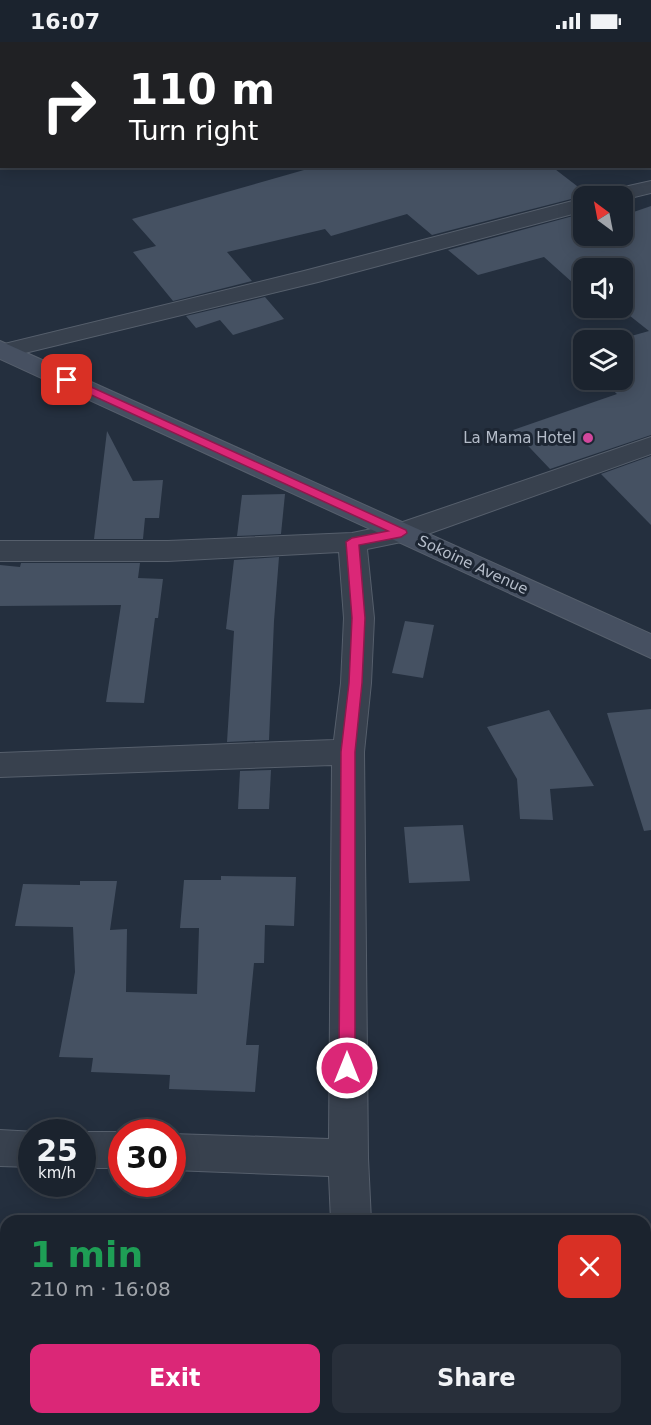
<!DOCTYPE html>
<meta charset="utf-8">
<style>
body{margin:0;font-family:"DejaVu Sans",sans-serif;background:#282f3a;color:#f1f3f6;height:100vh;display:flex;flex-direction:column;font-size:22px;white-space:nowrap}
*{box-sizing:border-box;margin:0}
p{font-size:20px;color:#a0a4aa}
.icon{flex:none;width:33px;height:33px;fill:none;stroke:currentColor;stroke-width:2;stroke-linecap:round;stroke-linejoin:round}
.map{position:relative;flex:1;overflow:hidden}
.details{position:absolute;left:0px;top:1173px;width:651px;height:210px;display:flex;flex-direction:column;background:#1b232e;border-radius:18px 18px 0 0;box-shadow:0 3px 15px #0003,0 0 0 2px #39404a}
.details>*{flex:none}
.hud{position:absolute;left:0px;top:0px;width:651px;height:126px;box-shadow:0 3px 15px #0003,0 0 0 2px #39404a;background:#202124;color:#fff;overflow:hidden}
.needle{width:39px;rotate:328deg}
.controls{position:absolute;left:573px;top:144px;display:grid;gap:12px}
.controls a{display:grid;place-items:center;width:60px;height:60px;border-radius:12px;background:#1b232e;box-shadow:0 3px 15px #0003,0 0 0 2px #39404a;font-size:30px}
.speed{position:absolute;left:18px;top:1077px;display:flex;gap:12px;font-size:30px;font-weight:700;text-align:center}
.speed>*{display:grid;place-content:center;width:78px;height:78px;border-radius:50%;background:#1b232e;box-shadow:0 3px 15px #0003,0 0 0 2px #39404a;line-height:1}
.speed small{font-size:15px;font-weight:400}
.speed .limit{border:9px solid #d22;background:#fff;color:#111}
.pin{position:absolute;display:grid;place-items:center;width:51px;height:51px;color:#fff;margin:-26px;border-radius:12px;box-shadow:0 3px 9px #0006}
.me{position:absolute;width:66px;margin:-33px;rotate:0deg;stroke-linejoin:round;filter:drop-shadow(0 0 4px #0008)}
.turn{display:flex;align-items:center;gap:21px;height:126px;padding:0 30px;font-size:27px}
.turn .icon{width:78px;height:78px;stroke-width:2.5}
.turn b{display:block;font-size:42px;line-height:51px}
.round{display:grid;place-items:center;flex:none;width:63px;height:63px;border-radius:12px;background:#282f3a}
.summary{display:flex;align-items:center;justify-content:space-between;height:102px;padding:0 30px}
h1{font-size:36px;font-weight:600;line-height:45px;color:#1e9e55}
.cta{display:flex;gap:12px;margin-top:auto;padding:12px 30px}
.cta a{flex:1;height:69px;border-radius:12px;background:#db2777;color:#fff;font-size:24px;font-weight:600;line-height:69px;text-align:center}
.cta a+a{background:#282f3a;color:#f1f3f6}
.status{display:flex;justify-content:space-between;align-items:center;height:42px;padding:0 30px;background:#1b232e;direction:ltr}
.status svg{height:16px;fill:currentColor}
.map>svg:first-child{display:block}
.building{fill:#455162}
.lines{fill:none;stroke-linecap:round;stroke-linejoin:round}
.street-casing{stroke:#565f6c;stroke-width:2}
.secondary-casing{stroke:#565f6c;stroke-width:2}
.street{fill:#38414e;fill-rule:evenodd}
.secondary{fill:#465061;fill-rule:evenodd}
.route{fill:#db2777;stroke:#8e194d;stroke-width:1.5}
.hotel-dot{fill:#d1479c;stroke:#1d2633;stroke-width:2}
.labels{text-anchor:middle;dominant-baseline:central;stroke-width:6;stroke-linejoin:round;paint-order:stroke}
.poi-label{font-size:15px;fill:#b4bcc9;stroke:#1d2633;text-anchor:end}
.street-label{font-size:15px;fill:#b4bcc9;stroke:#1d2633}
</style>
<div class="status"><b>16:07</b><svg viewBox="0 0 49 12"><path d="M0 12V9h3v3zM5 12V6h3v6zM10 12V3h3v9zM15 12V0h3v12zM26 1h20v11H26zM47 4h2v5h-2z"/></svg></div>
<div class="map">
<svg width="651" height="1383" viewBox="0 0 651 1383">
<rect width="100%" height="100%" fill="#242f3e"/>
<g class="building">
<path d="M318,124H551L590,154H583L432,193L407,172L331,194L325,187L227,210L252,239L173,259L133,210L156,204L132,177Z"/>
<path d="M651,164V393L550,427L513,388L617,352L602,338H622V298H617L649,289L620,266H622V226H584V238L573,241L544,215L478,233L448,208L584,171V194H622V174Z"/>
<path d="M265,255L284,277L233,293L220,278L196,286L186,274Z"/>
<path d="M107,389L133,439L163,438L159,476H145L143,497H94Z"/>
<path d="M651,414V483L601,432Z"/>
<path d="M285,452L281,492L237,494L242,453Z"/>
<path d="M279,515L274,579L269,698L227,700L234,589L226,587L234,518Z"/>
<path d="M21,521H140L138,536L163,537L158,576H155L144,661L106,660L121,563L0,564V523L20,525Z"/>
<path d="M405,579L434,583L423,636L392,631Z"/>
<path d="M651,667V788L644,789L607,671Z"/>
<path d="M549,668L594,744L550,747L553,778L520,777L517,737L487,685Z"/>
<path d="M271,728L269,767H238L240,729Z"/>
<path d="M463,783L470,839L409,841L404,785Z"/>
<path d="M221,834L296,835L294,884L265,883L264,921H254L246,1003H259L255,1050L169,1047L170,1033L91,1030L93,1016L59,1015L75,930L73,885L15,884L23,842L80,843V839H117L110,888L127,887L126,950L197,952L199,886H180L184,838H221Z"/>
</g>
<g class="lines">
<g class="street-casing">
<g id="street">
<path d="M431,0H456L430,2Z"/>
<rect x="0" y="87" width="2" height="12"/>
<path d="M651,139V151L622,158V154H603L606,149Z"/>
<path d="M584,156V169L318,240L0,317V303L304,229Z"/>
<path d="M651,395V412L411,498L367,507L374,576L371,641L364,710L368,1116L371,1179H331L329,1134L172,1128V1092L329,1097L332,723L0,735V711L334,698L341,641L344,576L339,510L168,519H0V499H168L352,491L397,482Z"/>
<path d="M0,1088L36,1090H32V1125L0,1124Z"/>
<path d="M80,1090H124H122V1126H82V1090Z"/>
<path d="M339,1377H383L384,1383H340Z"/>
</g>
</g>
<g class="secondary-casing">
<path id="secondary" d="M0,299L651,592V616L0,317Z"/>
</g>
<use href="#street" class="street"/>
<use href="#secondary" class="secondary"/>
</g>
<path class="route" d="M67,334L406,488L407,491L401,495L359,503L365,576L362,641L355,710V1026L353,1031L347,1034L341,1031L339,1026L341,710L349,641L352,576L346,500L352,496L388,489L63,340L61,338Z"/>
<circle class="hotel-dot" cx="588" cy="396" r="6"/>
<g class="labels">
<g class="poi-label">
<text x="576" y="396">La Mama Hotel</text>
</g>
<g class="street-label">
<text transform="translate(473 523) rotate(25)">Sokoine Avenue</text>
</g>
</g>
</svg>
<div class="controls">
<a><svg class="needle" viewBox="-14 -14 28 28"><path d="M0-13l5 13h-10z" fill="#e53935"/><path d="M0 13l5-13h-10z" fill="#a0a4aa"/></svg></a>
<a><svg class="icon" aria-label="sound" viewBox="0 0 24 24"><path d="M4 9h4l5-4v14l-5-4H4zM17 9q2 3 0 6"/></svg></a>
<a><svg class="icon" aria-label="layers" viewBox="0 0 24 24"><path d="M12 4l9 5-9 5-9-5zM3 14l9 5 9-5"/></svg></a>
</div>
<div class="speed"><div>25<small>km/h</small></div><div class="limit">30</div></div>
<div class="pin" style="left:67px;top:338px;background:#d93025"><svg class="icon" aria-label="arrive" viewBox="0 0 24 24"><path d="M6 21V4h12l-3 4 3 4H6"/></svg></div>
<svg class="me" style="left:347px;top:1026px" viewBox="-20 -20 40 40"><circle r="17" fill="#db2777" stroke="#fff" stroke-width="3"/><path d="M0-11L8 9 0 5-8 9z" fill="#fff"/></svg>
<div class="hud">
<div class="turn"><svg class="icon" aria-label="right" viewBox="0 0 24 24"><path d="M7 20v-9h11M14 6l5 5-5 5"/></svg><div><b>110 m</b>Turn right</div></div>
</div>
<section class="details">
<div class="summary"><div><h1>1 min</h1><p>210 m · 16:08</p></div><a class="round" style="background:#d93025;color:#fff"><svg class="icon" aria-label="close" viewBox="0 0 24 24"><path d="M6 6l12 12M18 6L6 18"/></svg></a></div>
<div class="cta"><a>Exit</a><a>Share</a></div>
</section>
</div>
